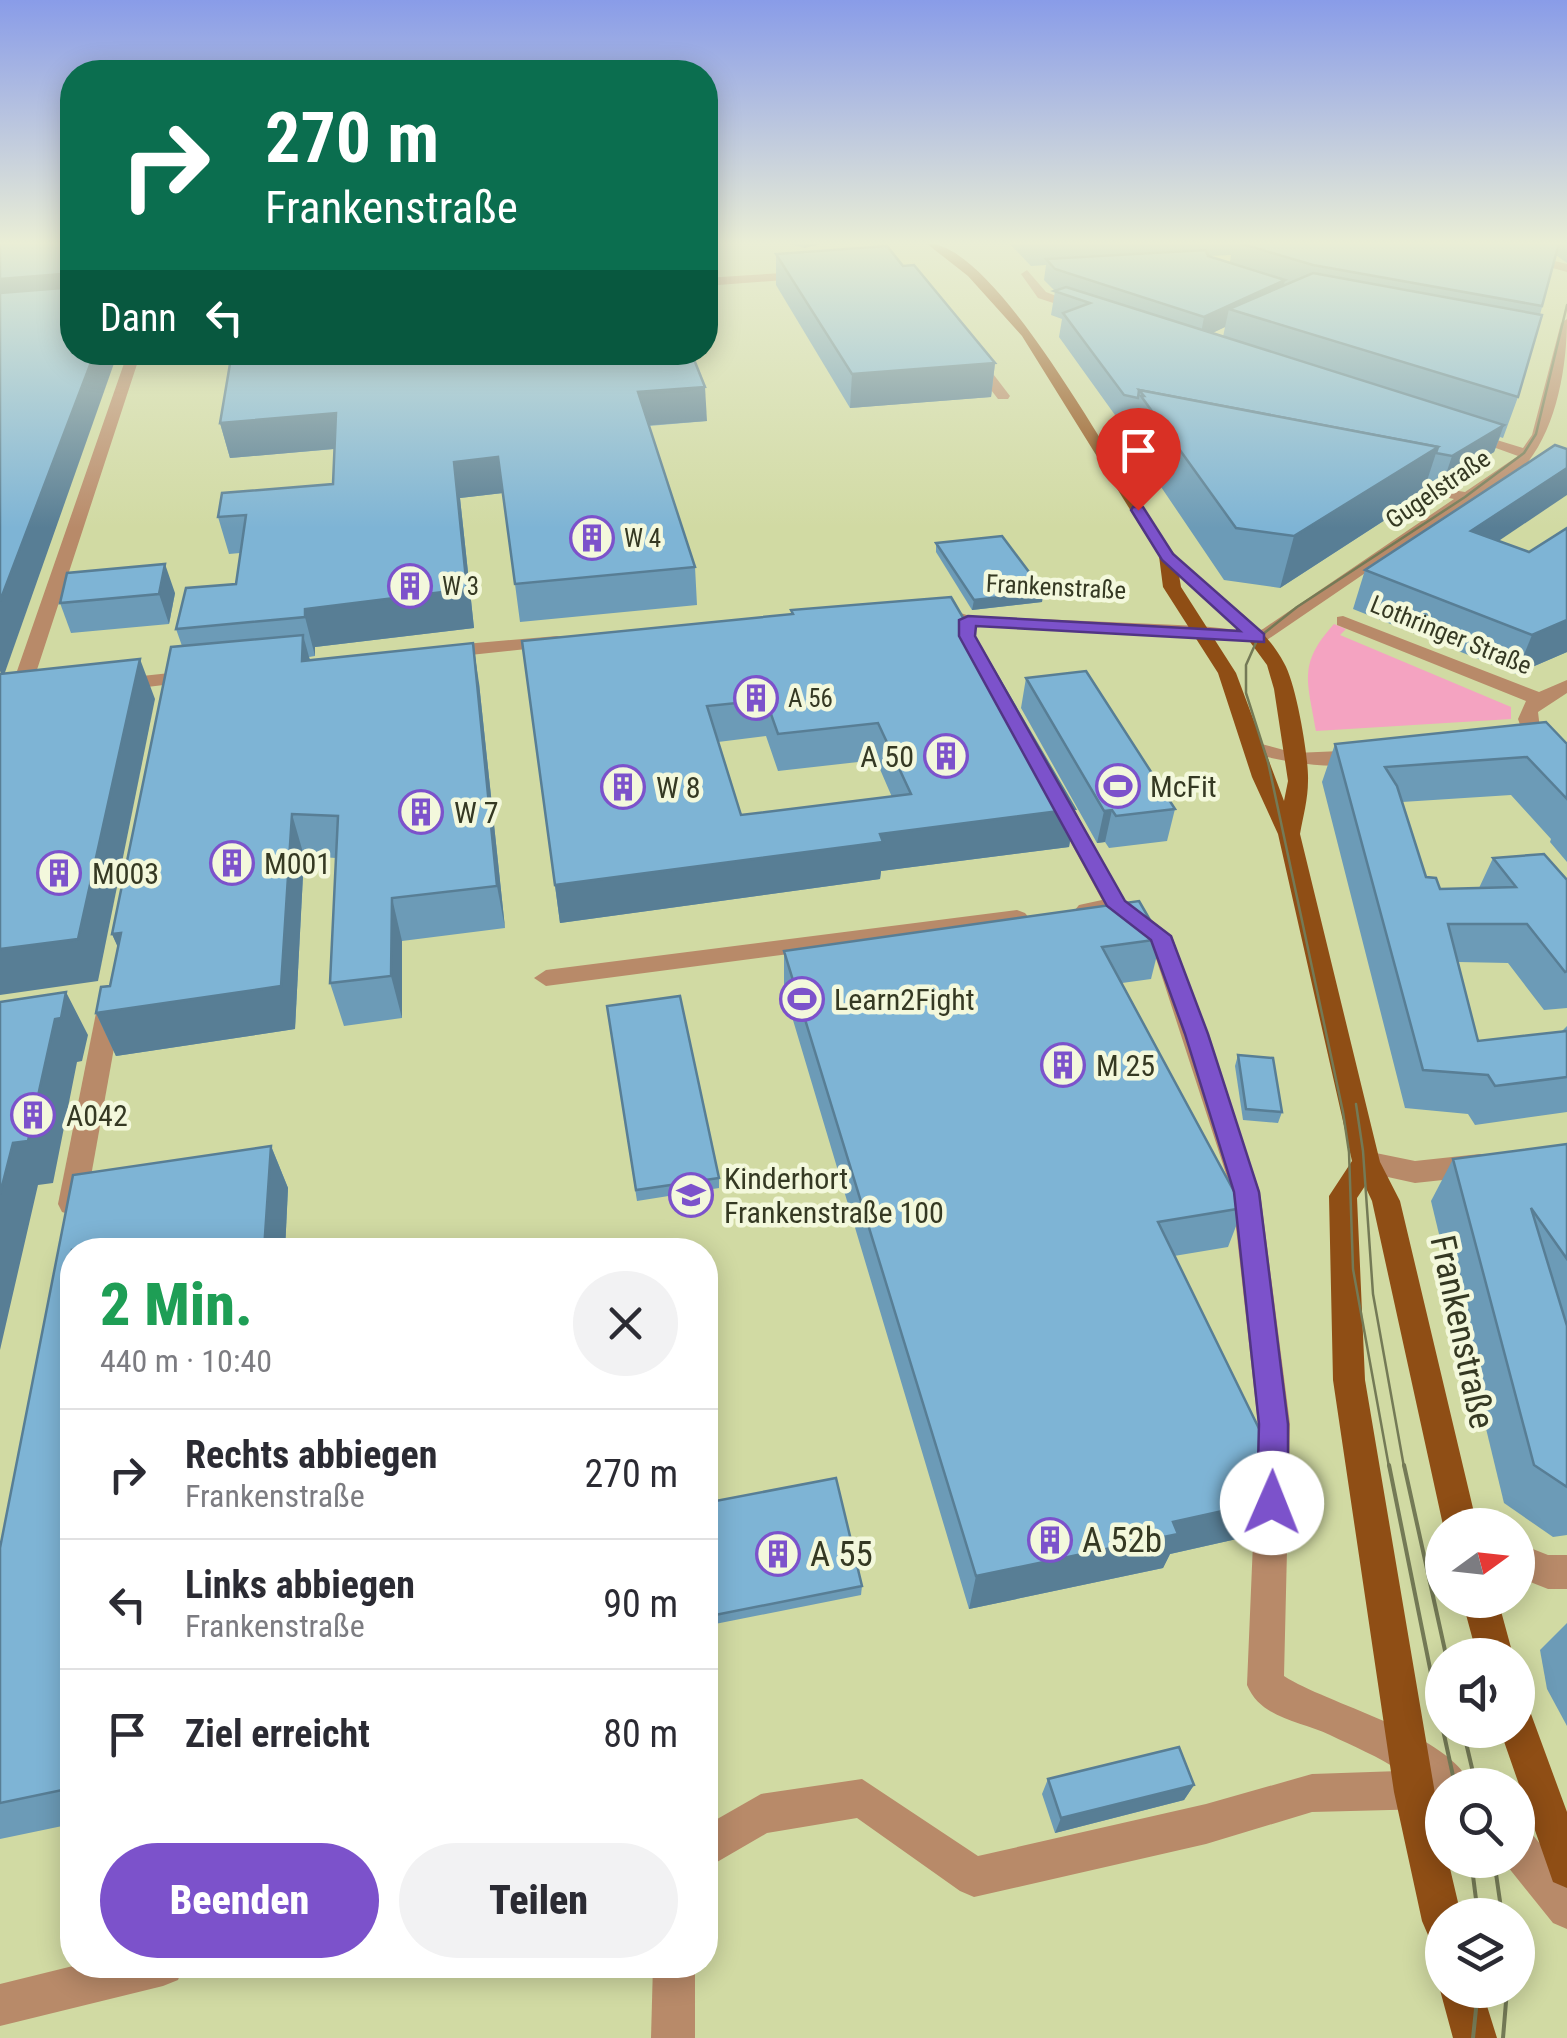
<!DOCTYPE html>
<html lang="de">
<meta charset="utf-8">
<style>
body{margin:0;font-family:"Roboto Condensed",sans-serif;background:#f2f2f3;color:#2b2b33;height:100vh;display:flex;flex-direction:column;font-size:38px;white-space:nowrap}
*{box-sizing:border-box;margin:0}
p{font-size:32px;color:#7c7c81}
.icon{flex:none;width:55px;height:55px;fill:none;stroke:currentColor;stroke-width:2;stroke-linecap:round;stroke-linejoin:round}
.map{position:relative;flex:1;overflow:hidden}
.side{position:absolute;left:60px;top:1238px;width:658px;height:740px;display:flex;flex-direction:column;background:#fff;border-radius:40px;box-shadow:0 5px 25px #0003}
.side>*{flex:none}
.hud{position:absolute;left:60px;top:60px;width:658px;height:305px;border-radius:40px;box-shadow:0 5px 25px #0003;background:#0b6e4f;color:#fff;overflow:hidden}
.needle{width:65px;rotate:75deg}
.tools{position:absolute;left:1425px;top:1508px;display:grid;gap:20px}
.tools a{display:grid;place-items:center;width:110px;height:110px;border-radius:50%;background:#fff;box-shadow:0 5px 25px #0003;font-size:50px}
.pin{position:absolute;display:grid;place-items:center;width:85px;height:85px;color:#fff;margin:-102px -42px;border-radius:50% 50% 50% 0;rotate:-45deg;box-shadow:0 0 10px #0007}
.pin .icon{rotate:45deg}
.me{position:absolute;width:110px;margin:-55px;rotate:1deg;stroke-linejoin:round;filter:drop-shadow(0 0 8px #0008)}
.turn{display:flex;align-items:center;gap:35px;height:210px;padding:0 40px;font-size:45px}
.turn .icon{width:130px;height:130px;stroke-width:2.5}
.turn b{display:block;font-size:70px;line-height:85px}
.then{display:flex;align-items:center;height:95px;padding:0 40px;background:#0003;gap:20px;font-size:38px}
.round{display:grid;place-items:center;flex:none;width:105px;height:105px;border-radius:52px;background:#f2f2f3}
.headline{display:flex;align-items:center;justify-content:space-between;height:170px;padding:0 40px}
h1{font-size:60px;font-weight:800;line-height:75px;color:#1e9e55}
.action{display:flex;gap:20px;margin-top:auto;padding:20px 40px}
.action a{flex:1;height:115px;border-radius:60px;background:#7c52cb;color:#fff;font-size:40px;font-weight:800;line-height:115px;text-align:center}
.action a+a{background:#f2f2f3;color:#2b2b33}
ul{padding:0;list-style:none}
li{display:flex;align-items:center;gap:30px;height:130px;padding:0 40px;border-top:2px solid #e1e1e2}
li div{flex:1}
li b{display:block;font-size:38px}
li em{font-style:normal}
.map>svg:first-child{display:block}
.green{fill:#f4a3c1}
.lines{fill:none;stroke-linecap:round;stroke-linejoin:round}
.minor{fill:#b88a69;fill-rule:evenodd}
.major{fill:#8f4e15;fill-rule:evenodd}
.tram-far1{stroke:#747a56;stroke-width:2.5}
.tram{stroke:#747a56;stroke-width:4}
.wall{fill:#6c9bb7;fill-rule:evenodd}
.shaded-wall{fill:#587e95}
.building{fill:#7eb4d5;stroke:#587e95;stroke-width:2.5;fill-rule:evenodd}
.route{fill:#7c52cb;stroke:#513584;stroke-width:2.5}
.labels{text-anchor:middle;dominant-baseline:central;stroke-width:9;stroke-linejoin:round;paint-order:stroke}
.far-street-label{font-size:25px;fill:#353923;stroke:#f3f8dc}
.far-poi-label{font-size:25px;fill:#353923;stroke:#f3f8dc;text-anchor:start}
.poi-label{font-size:30px;fill:#353923;stroke:#f3f8dc;text-anchor:start}
.near-street-label{font-size:35px;fill:#353923;stroke:#f3f8dc}
.near-poi-label{font-size:35px;fill:#353923;stroke:#f3f8dc;text-anchor:start}
</style>
<div class="map">
<svg width="1567" height="2038" viewBox="0 0 1567 2038">
<rect width="100%" height="100%" fill="#d1daa3"/>
<path class="green" d="M1334,624L1346,629L1340,635L1511,707V719L1316,731C1308,681 1297,665 1334,624Z"/>
<g class="lines">
<g class="minor">
<path d="M1466,243H1483L1567,264V272Z"/>
<path d="M1027,270L1046,292L1090,309L1084,313L1038,298L1021,274Z"/>
<path d="M814,271L810,278L705,286V278Z"/>
<path d="M1567,319C1567,366 1557,425 1528,462L1264,642L968,626L926,610L935,605L970,616L1201,626L1256,632L1263,629L1454,499L1385,485V479L1465,492L1518,456L1457,434L1464,430L1523,448L1532,435L1561,323Z"/>
<path d="M128,352H141L31,688L39,693L29,699L12,698L9,694Z"/>
<path d="M967,353H977L1010,396L1008,399H998L965,356Z"/>
<path d="M1123,424L1170,433L1172,436L1165,440L1118,431V425Z"/>
<path d="M1343,616L1539,692L1567,680V693L1538,712L1540,729L1547,740L1544,744L1523,748L1513,742L1524,736L1518,719L1526,701L1337,625V617Z"/>
<path d="M557,636L563,637V645L442,658L433,652L442,646Z"/>
<path d="M198,670L205,672V680L114,691L104,685L114,679Z"/>
<path d="M1254,742L1295,753L1364,750L1374,756C1351,776 1275,760 1247,752V744Z"/>
<path d="M1057,791L1068,797L1127,909L1139,910L1172,936L1260,1192L1290,1424L1284,1676C1329,1705 1450,1734 1471,1785H1442V1804L1428,1809L1312,1812L1206,1844L974,1897L960,1891L857,1818L767,1833L705,1869V1826L761,1794L862,1779L978,1856L1206,1804L1312,1774L1400,1771C1379,1757 1353,1746 1330,1735C1301,1721 1261,1719 1247,1685L1258,1424L1232,1192L1150,940L1123,920L1121,912L1087,918L1075,910L1079,905L1102,900L1046,797Z"/>
<path d="M1017,910L1025,913L1029,918L1025,923L546,986L534,978L546,970Z"/>
<path d="M111,989L123,998L86,1204L82,1212L72,1215L62,1212L58,1204L99,998Z"/>
<path d="M1366,1151L1415,1161L1480,1154L1490,1157L1494,1165L1490,1173L1480,1176L1415,1183L1356,1170L1352,1162L1356,1154Z"/>
<path d="M1518,1543L1548,1555H1567V1589H1548L1518,1577Z"/>
<path d="M1518,1828L1532,1834L1567,1877V1929L1553,1923L1504,1862L1518,1860Z"/>
<path d="M77,1965H184L178,1980L163,1986L0,2026V1984Z"/>
<path d="M653,1965H695V2038H651Z"/>
</g>
<g class="major">
<path d="M926,243C1001,243 1125,491 1172,551C1205,592 1258,614 1284,663C1296,683 1309,758 1308,781C1308,799 1303,817 1300,834L1380,1162L1400,1201L1477,1525H1443L1372,1201L1365,1186L1357,1198L1365,1380L1442,1835V1860H1448L1461,1915H1442V1941L1428,1935L1422,1921L1394,1792L1333,1380L1329,1196L1352,1161L1278,834L1252,777L1218,673L1163,587L1159,556L1022,336L968,276ZM1179,575L1242,631L1267,665L1274,689L1288,781L1284,801L1236,673L1181,587Z"/>
<path d="M1462,1600H1498L1513,1655H1477Z"/>
<path d="M1518,1708L1531,1714L1567,1812V1888L1553,1882L1500,1730H1518Z"/>
<path d="M1442,1984V1990H1482L1497,2038H1453L1440,1990Z"/>
</g>
<g class="tram-far1">
<path d="M1356,1104L1363,1151L1373,1294L1404,1467"/>
<path d="M1389,1467L1353,1269L1349,1152L1343,1112L1268,762L1246,693V665L1258,638L1297,607L1465,497L1524,453L1536,434L1567,305"/>
</g>
<g class="tram">
<path d="M1389,1465L1442,1728"/>
<path d="M1404,1465L1446,1655"/>
<path d="M1443,1730L1455,1785"/>
<path d="M1463,1730L1476,1785"/>
<path d="M1471,1860L1478,1915"/>
<path d="M1494,1860L1502,1915"/>
<path d="M1473,2038L1478,1990"/>
<path d="M1503,2038L1507,1990"/>
</g>
</g>
<g class="wall">
<path d="M787,243H824L804,248Z"/>
<path d="M1009,243H1567V263L1556,255L1518,397L1503,438L1500,437L1494,452L1443,483L1427,480L1422,496L1280,588L1224,580L1132,444L1133,440L1131,437L1134,424L1120,422L1059,337L1062,319L1051,315L1055,291L1044,280L1046,265L1031,266ZM1231,255L1230,262L1210,256ZM1225,327L1223,337L1212,333Z"/>
<path d="M776,254L903,266L995,363L991,397L850,408L776,285Z"/>
<path d="M707,421L649,426L695,567L697,605L520,622L503,493L460,498L474,628L315,647V656L309,657L310,660L479,683L505,928L402,941V1018L344,1026L330,983L336,858L304,856L295,1029L116,1056L96,1013L110,986L118,947L112,934L182,646L176,629L236,584L240,553L229,554L218,517L333,484L335,449L230,458L220,423Z"/>
<path d="M1498,541L1567,652L1516,674L1353,609L1365,570Z"/>
<path d="M936,543L1042,602L972,610L936,552Z"/>
<path d="M175,593L169,624L71,633L60,603Z"/>
<path d="M791,610L1075,809L1069,847L881,871L880,879L560,923L522,641L791,614ZM766,736L778,771L876,760L892,797L741,815L718,742Z"/>
<path d="M1026,678L1175,809L1167,841L1109,848L1105,842L1097,843L1021,708Z"/>
<path d="M1335,744H1567V862L1550,842L1551,839L1511,795L1402,802L1426,877L1440,889L1479,888L1493,858L1567,880V1008L1544,1010L1508,963L1458,962L1478,1041L1562,1031L1567,1026V1112L1475,1125L1468,1114L1405,1108L1322,782Z"/>
<path d="M1161,939L1151,979L1122,983L1243,1208L1228,1247L1174,1256L1266,1466L1268,1480L1250,1536L1170,1554L1163,1568L969,1609L784,990V951Z"/>
<path d="M607,1006L719,1178V1188L637,1201Z"/>
<path d="M1238,1055L1282,1112L1278,1123L1243,1120L1235,1066Z"/>
<path d="M1567,1144V1535L1553,1537L1504,1503L1431,1201L1453,1159Z"/>
<path d="M271,1146L288,1188L285,1250H72V1824L0,1839V1548L73,1175Z"/>
<path d="M705,1503L862,1586L861,1595L705,1626Z"/>
<path d="M1567,1623V1726L1547,1689L1540,1650Z"/>
<path d="M1048,1779L1194,1785L1184,1800L1055,1833L1042,1794Z"/>
</g>
<g class="shaded-wall">
<path d="M804,243H824L804,248Z"/>
<path d="M61,274L72,304L0,311V279Z"/>
<path d="M1285,280L1280,301L1229,309L1225,327L1200,339L1204,317Z"/>
<path d="M95,352H118L3,678L0,671V601Z"/>
<path d="M995,363L991,397L850,408L852,374Z"/>
<path d="M705,387L707,421L640,426L638,392Z"/>
<path d="M336,413L344,448L230,458L220,423Z"/>
<path d="M1504,425L1494,452L1443,483L1452,456Z"/>
<path d="M1438,447L1422,496L1280,588L1294,536Z"/>
<path d="M498,457L503,493L460,498L474,628L315,647V656L305,617V609L454,462Z"/>
<path d="M1567,468V495L1457,569L1471,531Z"/>
<path d="M165,564L175,593L169,624L159,594Z"/>
<path d="M1044,592L1042,602L972,610L974,600Z"/>
<path d="M1567,620V652L1516,674L1532,635Z"/>
<path d="M303,635L314,675L302,661Z"/>
<path d="M473,643L479,683L505,928L497,886Z"/>
<path d="M140,659L155,699L98,981L0,995V949Z"/>
<path d="M1075,809L1069,847L881,871L880,879L560,923L555,885L880,834Z"/>
<path d="M1112,810L1105,842L1097,843L1104,811Z"/>
<path d="M292,814L304,856L295,1029L116,1056L96,1013Z"/>
<path d="M392,898L402,941V1018L391,976Z"/>
<path d="M121,933L131,977L112,934Z"/>
<path d="M66,992L88,1035L82,1061L77,1062L53,1183L38,1185L0,1350V1194L13,1143L55,1019Z"/>
<path d="M271,1146L288,1188L285,1250H264Z"/>
<path d="M1268,1480L1256,1504L1268,1501L1250,1536L1170,1554L1163,1568L969,1609L976,1576L1173,1522Z"/>
<path d="M1194,1785L1184,1800L1055,1833L1061,1818Z"/>
</g>
<g class="building">
<path d="M0,243H72V352H95L0,601V293L62,288L65,285L61,274L0,279Z"/>
<path d="M1239,243H1559L1542,306L1313,265Z"/>
<path d="M887,246L903,266L914,265L995,363L852,374L776,254Z"/>
<path d="M1206,250L1208,256L1285,280L1204,317L1055,269L1046,259Z"/>
<path d="M1313,273L1542,315L1518,397L1229,309Z"/>
<path d="M1066,287L1504,425L1452,456L1436,453L1438,447L1139,390L1138,398L1124,395L1063,313L1090,303L1054,291Z"/>
<path d="M232,352H691L705,387L638,392L695,567L515,584L498,457L454,462L467,589L305,609V617L176,629L186,588L236,584L246,515L218,517L222,493L333,484L336,413L220,423Z"/>
<path d="M1139,390L1438,447L1294,536L1236,528L1141,396H1144Z"/>
<path d="M1555,445L1567,449V468L1471,531L1529,552L1567,528V620L1532,635L1365,570Z"/>
<path d="M1002,536L1044,592L974,600L936,543Z"/>
<path d="M165,564L159,594L60,603L67,573Z"/>
<path d="M951,597L1075,809L880,834L883,842L555,885L522,641L793,614L791,610ZM766,700L778,734L878,723L911,794L741,815L707,706Z"/>
<path d="M303,635L302,661L473,643L497,886L392,898L391,976L330,983L338,816L292,814L281,986L96,1013L101,987L110,986L121,933L112,934L171,647Z"/>
<path d="M140,659L78,939L0,949V674Z"/>
<path d="M1086,671L1175,809L1116,816L1112,810L1104,811L1026,678Z"/>
<path d="M1546,722L1567,744V799L1527,757L1385,767L1397,786L1426,877L1436,878L1440,889L1516,887L1493,858L1544,854L1567,880V971L1565,972L1527,924H1448L1478,1041L1567,1031V1077L1495,1086L1488,1075L1423,1070L1335,744Z"/>
<path d="M1139,901L1161,939L1102,947L1243,1208L1158,1222L1269,1449V1460L1264,1461L1269,1471L1268,1480L1264,1481L1268,1501L1173,1522L1178,1534L976,1576L784,951Z"/>
<path d="M66,992L61,1018L55,1019L28,1141L13,1143L0,1194V1002Z"/>
<path d="M680,996L719,1178L636,1190L607,1006Z"/>
<path d="M1238,1055L1273,1058L1282,1112L1246,1109Z"/>
<path d="M1567,1144V1259L1531,1208L1567,1326V1487L1534,1465L1453,1159Z"/>
<path d="M271,1146L264,1250H72V1788L0,1803V1548L73,1175Z"/>
<path d="M836,1478L862,1586L705,1617V1503Z"/>
<path d="M1179,1747L1194,1785L1061,1818L1048,1779Z"/>
</g>
<linearGradient id="sky" x2="0" y2="1"><stop stop-color="#899ce8"/><stop offset="0.46" stop-color="#eaeed6"/><stop offset="1" stop-color="#eaeed6" stop-opacity="0"/></linearGradient>
<rect width="1567" height="528" fill="url(#sky)"/>
<path class="route" d="M1133,507H1143L1173,554L1264,634V642L976,626L975,636L1125,901L1171,936L1208,1034L1259,1192L1288,1424V1503L1283,1513L1272,1517L1262,1513L1257,1503L1259,1424L1234,1192L1185,1034L1151,940L1107,906L959,636V620L968,616L1240,631L1162,560L1131,510Z"/>
<defs>
<g id="building-ring" transform="scale(2.25)"><circle r="9.5" fill="#f3f8dc" stroke="#7c52cb" stroke-width="1.5"/><path d="M-4-6H4V6H1V3H-1V6H-4ZM-2.5-4.3h1.7v1.8h-1.7ZM.8-4.3h1.7v1.8H.8ZM-2.5-1h1.7V.8h-1.7ZM.8-1h1.7V.8H.8Z" fill="#7c52cb"/></g>
<g id="stadium-ring" transform="scale(2.25)"><circle r="9.5" fill="#f3f8dc" stroke="#7c52cb" stroke-width="1.5"/><path d="M0-5a6.5 5 0 1 0 0 10a6.5 5 0 1 0 0-10ZM-3.5-1.8h7v3.6h-7Z" fill="#7c52cb"/></g>
<g id="school-ring" transform="scale(2.25)"><circle r="9.5" fill="#f3f8dc" stroke="#7c52cb" stroke-width="1.5"/><path d="M0-5L7-2L0 1L-7-2ZM-4 1L0 2.5L4 1V4Q0 6-4 4Z" fill="#7c52cb"/></g>
</defs>
<g fill-rule="evenodd">
<use href="#building-ring" x="592" y="538"/>
<use href="#building-ring" x="410" y="586"/>
<use href="#building-ring" x="756" y="698"/>
<use href="#building-ring" x="946" y="756"/>
<use href="#stadium-ring" x="1118" y="786"/>
<use href="#building-ring" x="623" y="787"/>
<use href="#building-ring" x="421" y="812"/>
<use href="#building-ring" x="232" y="863"/>
<use href="#building-ring" x="59" y="873"/>
<use href="#stadium-ring" x="802" y="999"/>
<use href="#building-ring" x="1063" y="1065"/>
<use href="#building-ring" x="33" y="1115"/>
<use href="#school-ring" x="691" y="1195"/>
<use href="#building-ring" x="1050" y="1540"/>
<use href="#building-ring" x="778" y="1554"/>
</g>
<g class="labels">
<g class="far-street-label">
<text transform="translate(1438 489) rotate(-34)">Gugelstraße</text>
<text transform="translate(1056 587) rotate(3)">Frankenstraße</text>
<text transform="translate(1451 635) rotate(22)">Lothringer Straße</text>
</g>
<g class="far-poi-label">
<text x="624" y="538">W 4</text>
<text x="442" y="586">W 3</text>
<text x="788" y="698">A 56</text>
</g>
<g class="poi-label">
<text x="914" y="756" text-anchor="end">A 50</text>
<text x="1150" y="786">McFit</text>
<text x="656" y="787">W 8</text>
<text x="454" y="812">W 7</text>
<text x="264" y="863">M001</text>
<text x="92" y="873">M003</text>
<text x="834" y="999">Learn2Fight</text>
<text x="1096" y="1065">M 25</text>
<text x="66" y="1115">A042</text>
<text x="724" y="1178">Kinderhort<tspan x="724" dy="34">Frankenstraße 100</tspan></text>
</g>
<g class="near-street-label">
<text transform="translate(1462 1332) rotate(78)">Frankenstraße</text>
</g>
<g class="near-poi-label">
<text x="1082" y="1540">A 52b</text>
<text x="810" y="1554">A 55</text>
</g>
</g>
</svg>
<div class="tools">
<a><svg class="needle" viewBox="-14 -14 28 28"><path d="M0-13l5 13h-10z" fill="#e53935"/><path d="M0 13l5-13h-10z" fill="#7c7c81"/></svg></a>
<a><svg class="icon" aria-label="sound" viewBox="0 0 24 24"><path d="M4 9h4l5-4v14l-5-4H4zM17 9q2 3 0 6"/></svg></a>
<a><svg class="icon" aria-label="search" viewBox="0 0 24 24"><circle cx="10" cy="10" r="6"/><path d="M15 15l6 6"/></svg></a>
<a><svg class="icon" aria-label="layers" viewBox="0 0 24 24"><path d="M12 4l9 5-9 5-9-5zM3 14l9 5 9-5"/></svg></a>
</div>
<div class="pin" style="left:1138px;top:510px;background:#d93025"><svg class="icon" aria-label="arrive" viewBox="0 0 24 24"><path d="M6 21V4h12l-3 4 3 4H6"/></svg></div>
<svg class="me" style="left:1272px;top:1503px" viewBox="-20 -20 40 40"><circle r="19" fill="#fff"/><path d="M0-13L10 11 0 6-10 11z" fill="#7c52cb"/></svg>
<div class="hud">
<div class="turn"><svg class="icon" aria-label="right" viewBox="0 0 24 24"><path d="M7 20v-9h11M14 6l5 5-5 5"/></svg><div><b>270 m</b>Frankenstraße</div></div>
<div class="then">Dann<svg class="icon" aria-label="left" viewBox="0 0 24 24"><path d="M17 20v-9H6M10 6l-5 5 5 5"/></svg></div>
</div>
<section class="side">
<div class="headline"><div><h1>2 Min.</h1><p>440 m · 10:40</p></div><a class="round"><svg class="icon" aria-label="close" viewBox="0 0 24 24"><path d="M6 6l12 12M18 6L6 18"/></svg></a></div>
<ul>
<li><svg class="icon" aria-label="right" viewBox="0 0 24 24"><path d="M7 20v-9h11M14 6l5 5-5 5"/></svg><div><b>Rechts abbiegen</b><p>Frankenstraße</p></div><em>270 m</em></li>
<li><svg class="icon" aria-label="left" viewBox="0 0 24 24"><path d="M17 20v-9H6M10 6l-5 5 5 5"/></svg><div><b>Links abbiegen</b><p>Frankenstraße</p></div><em>90 m</em></li>
<li><svg class="icon" aria-label="arrive" viewBox="0 0 24 24"><path d="M6 21V4h12l-3 4 3 4H6"/></svg><div><b>Ziel erreicht</b></div><em>80 m</em></li>
</ul>
<div class="action"><a>Beenden</a><a>Teilen</a></div>
</section>
</div>
